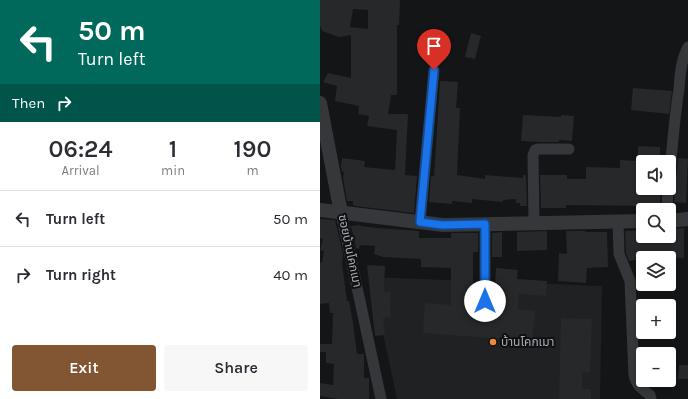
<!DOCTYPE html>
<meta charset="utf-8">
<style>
body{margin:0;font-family:Karla,"Noto Sans Thai",sans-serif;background:#f7f7f7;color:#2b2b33;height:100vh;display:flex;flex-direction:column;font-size:15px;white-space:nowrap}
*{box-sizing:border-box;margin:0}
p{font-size:13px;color:#7c7c81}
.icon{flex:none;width:22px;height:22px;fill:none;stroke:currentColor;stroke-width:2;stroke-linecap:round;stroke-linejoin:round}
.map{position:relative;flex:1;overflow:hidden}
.sheet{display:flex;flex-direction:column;background:#fff;width:320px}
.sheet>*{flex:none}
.hud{background:#00695c;color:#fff;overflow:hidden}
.controls{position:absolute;left:316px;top:155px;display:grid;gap:8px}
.controls a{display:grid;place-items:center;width:40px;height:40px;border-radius:4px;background:#fff;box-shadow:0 2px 6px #0003;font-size:20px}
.pin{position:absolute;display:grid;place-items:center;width:34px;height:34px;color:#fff;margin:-41px -17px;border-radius:50% 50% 50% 0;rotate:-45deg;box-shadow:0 0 4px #0007}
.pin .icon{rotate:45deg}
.me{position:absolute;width:44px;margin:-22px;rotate:0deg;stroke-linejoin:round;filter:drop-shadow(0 0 3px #0008)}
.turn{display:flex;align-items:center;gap:14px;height:84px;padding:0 12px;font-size:18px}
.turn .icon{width:52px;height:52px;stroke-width:2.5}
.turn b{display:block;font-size:28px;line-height:34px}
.then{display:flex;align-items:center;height:38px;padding:0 12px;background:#0003;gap:8px;font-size:15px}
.eta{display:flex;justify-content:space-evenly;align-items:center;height:68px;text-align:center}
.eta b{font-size:24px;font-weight:600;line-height:28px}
.cta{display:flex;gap:8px;margin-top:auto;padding:8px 12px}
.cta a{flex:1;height:46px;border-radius:4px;background:#835633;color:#fff;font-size:16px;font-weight:600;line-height:46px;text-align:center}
.cta a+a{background:#f7f7f7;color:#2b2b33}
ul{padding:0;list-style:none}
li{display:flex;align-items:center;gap:12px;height:56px;padding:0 12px;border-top:1px solid #e1e1e2}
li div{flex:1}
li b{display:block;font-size:15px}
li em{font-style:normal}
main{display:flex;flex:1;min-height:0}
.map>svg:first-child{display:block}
.built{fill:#202123}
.building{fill:#27282a;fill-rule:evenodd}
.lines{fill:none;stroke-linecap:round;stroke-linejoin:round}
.minor{stroke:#35373b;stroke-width:11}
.tertiary{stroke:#35373b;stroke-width:14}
.route-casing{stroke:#114b97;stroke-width:10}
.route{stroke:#1a73e8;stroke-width:7}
.poi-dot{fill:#ee8b34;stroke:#0f1011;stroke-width:1.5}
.labels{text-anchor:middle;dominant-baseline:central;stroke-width:4;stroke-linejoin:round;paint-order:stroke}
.street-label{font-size:12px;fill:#a6aeb6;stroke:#0f1011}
.poi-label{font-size:12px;fill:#a6aeb6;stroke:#0f1011;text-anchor:start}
</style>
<main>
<section class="sheet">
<div class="hud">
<div class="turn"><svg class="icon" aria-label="left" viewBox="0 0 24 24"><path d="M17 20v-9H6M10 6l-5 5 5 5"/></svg><div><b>50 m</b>Turn left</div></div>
<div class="then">Then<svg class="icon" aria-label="right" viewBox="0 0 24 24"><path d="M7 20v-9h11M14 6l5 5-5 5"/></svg></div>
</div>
<div class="eta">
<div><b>06:24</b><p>Arrival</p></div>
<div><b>1</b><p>min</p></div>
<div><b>190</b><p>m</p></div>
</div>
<ul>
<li><svg class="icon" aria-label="left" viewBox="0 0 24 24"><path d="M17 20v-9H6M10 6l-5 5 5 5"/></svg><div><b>Turn left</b></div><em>50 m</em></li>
<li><svg class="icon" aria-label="right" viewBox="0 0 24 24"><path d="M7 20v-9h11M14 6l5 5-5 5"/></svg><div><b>Turn right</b></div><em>40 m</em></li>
</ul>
<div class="cta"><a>Exit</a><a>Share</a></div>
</section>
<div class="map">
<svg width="368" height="399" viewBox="0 0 368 399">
<rect width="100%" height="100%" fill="#141516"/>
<path class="built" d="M51,277L282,286L280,399H77Z"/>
<g class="building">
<path d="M0,0H80L79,25H77V95H71L68,114H88L85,175L97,176L94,213L35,206L33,205V201H27L23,178L24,172L22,171L21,167L22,158L45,161L44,167L75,170L77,130L47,126L49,116L38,114L39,106L15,101L17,86L3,82L8,73L31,78V35L19,37L2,31L0,26ZM33,9L48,10V29L30,27Z"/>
<path d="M151,33L161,36L155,59L145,57Z"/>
<path d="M120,81L138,82L136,108H140L137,175L165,179V175L203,178V175H206L207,206H200V203H196V199L183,200V202L152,199V203L132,201V204L109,202L111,176H114Z"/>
<path d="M313,88L352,91L349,114L311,110Z"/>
<path d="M203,115L241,117V115L254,116L252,141L239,140V142H221L201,141Z"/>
<path d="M318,146L340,147V162H323V188H341L340,206L246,205V208H221L220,175H247V179H266V167L300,168V160L318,161Z"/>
<path d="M358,158L368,159L366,203L354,202L355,186Z"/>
<path d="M0,219L15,220L23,254L22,264L27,301H29L33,323L37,354H44V378H49V399H18L0,396V383L13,385L14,364L6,363V352H0V344H12L13,313H10L9,303L0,304V263L2,262L4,251L0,250L3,239L0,238Z"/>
<path d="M40,225L41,226L56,228L99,231V238H131V233H158V252H153V294L158,295L159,304L161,307L165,308L171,304L172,285H175L176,268L198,270L197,279L227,281L226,296L199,294L198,309L215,311L212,341L103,333L105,303L131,305V268L101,267V259L63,257L54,254L55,246L40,245L39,249L36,248L31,226Z"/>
<path d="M364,228V258L315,257L316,260L309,261L306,253L305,231L323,230V236H350V229Z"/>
<path d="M227,231V250L197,251V232Z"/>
<path d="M246,231H265L266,232H287L288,267L267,268L266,283L238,281L239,253L247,254Z"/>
<path d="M182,232V257H172V233Z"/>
<path d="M47,265L65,266L64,291L71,292L70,306L71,317L63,318L65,335L55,336Z"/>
<path d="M241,318L272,319L270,373L262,372V389H271V399H239Z"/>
<path d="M359,365H368V379H358Z"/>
</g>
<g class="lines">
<g class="minor">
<path d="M349,182C352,151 354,120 359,89C360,75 361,60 368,47"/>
<path d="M347,210L348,188"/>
<path d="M21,213L61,399"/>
<path d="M100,222L114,70"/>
<path d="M298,222L299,254L310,281L314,375C316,385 322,389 330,395L331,399"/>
<path d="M214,224L213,155L215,150L218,149H249"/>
<path d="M165,301V225"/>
</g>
<g class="tertiary">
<path d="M0,103L21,213"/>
<path d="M0,210L123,225L323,221"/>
<path d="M349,221L368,219"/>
</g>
</g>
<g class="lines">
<g class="route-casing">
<path id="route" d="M114,70L100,222L122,225L165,224V301"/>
</g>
<use href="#route" class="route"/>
</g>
<circle class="poi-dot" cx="173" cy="342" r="4"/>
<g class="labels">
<g class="street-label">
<text transform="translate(30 251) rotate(78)">ซอยบ้านโคกเมา</text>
</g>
<g class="poi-label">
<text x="181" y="342">บ้านโคกเมา</text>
</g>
</g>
</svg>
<div class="controls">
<a><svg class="icon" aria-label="sound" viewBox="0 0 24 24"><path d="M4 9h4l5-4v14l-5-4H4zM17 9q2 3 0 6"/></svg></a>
<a><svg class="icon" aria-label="search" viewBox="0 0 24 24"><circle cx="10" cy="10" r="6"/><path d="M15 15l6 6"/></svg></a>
<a><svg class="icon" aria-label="layers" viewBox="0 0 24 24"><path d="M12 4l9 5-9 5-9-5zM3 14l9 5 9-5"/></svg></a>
<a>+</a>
<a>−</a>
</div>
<div class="pin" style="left:114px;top:70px;background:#d93025"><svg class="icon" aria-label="arrive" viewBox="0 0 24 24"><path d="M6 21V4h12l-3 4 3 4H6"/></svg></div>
<svg class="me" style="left:165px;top:301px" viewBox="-20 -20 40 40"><circle r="19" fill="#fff"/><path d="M0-13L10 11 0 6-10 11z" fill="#1a73e8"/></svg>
</div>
</main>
